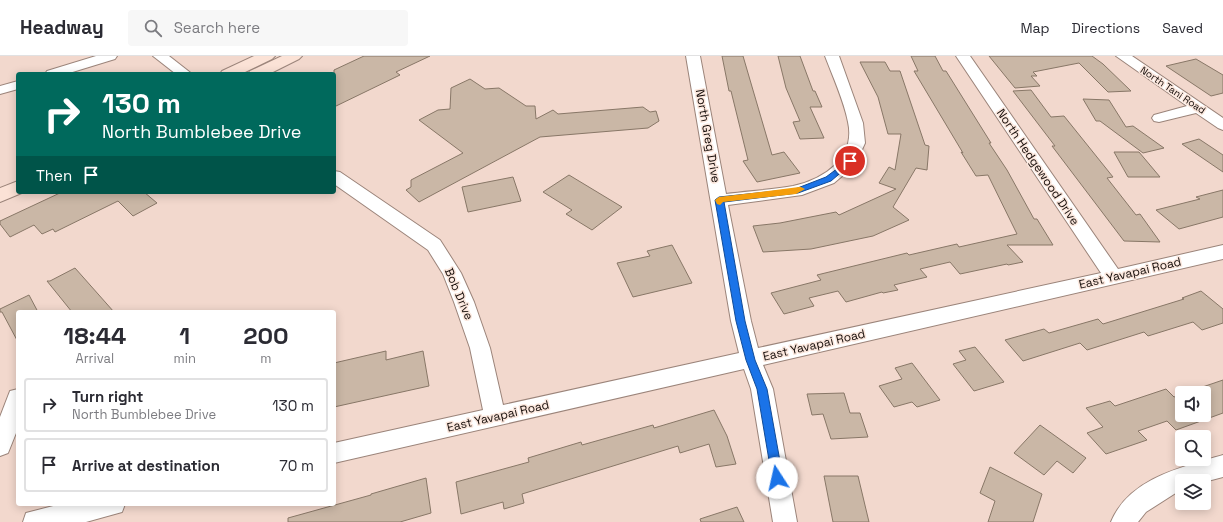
<!DOCTYPE html>
<style>
body{margin:0;font-family:"Space Grotesk",sans-serif;background:#f7f7f7;color:#2b2b33;height:100vh;display:flex;flex-direction:column;font-size:15px;white-space:nowrap}
*{box-sizing:border-box;margin:0}
p{font-size:13px;color:#7c7c81}
.icon{flex:none;width:22px;height:22px;fill:none;stroke:currentColor;stroke-width:2;stroke-linecap:round;stroke-linejoin:round}
.map{position:relative;flex:1;overflow:hidden}
.drawer{position:absolute;left:16px;top:254px;width:320px;height:196px;display:flex;flex-direction:column;background:#fff;border-radius:4px;box-shadow:0 2px 10px #0003}
.drawer>*{flex:none}
.top-card{position:absolute;left:16px;top:16px;width:320px;height:122px;border-radius:4px;box-shadow:0 2px 10px #0003;background:#00695c;color:#fff;overflow:hidden}
.controls{position:absolute;left:1175px;top:330px;display:grid;gap:8px}
.controls a{display:grid;place-items:center;width:36px;height:36px;border-radius:4px;background:#fff;box-shadow:0 2px 10px #0003;font-size:20px}
.pin{position:absolute;display:grid;place-items:center;width:34px;height:34px;color:#fff;margin:-17px;border:2px solid #fff;border-radius:50%;box-shadow:0 1px 4px #0007}
.me{position:absolute;width:44px;margin:-22px;rotate:350deg;stroke-linejoin:round;filter:drop-shadow(0 0 3px #0008)}
.turn{display:flex;align-items:center;gap:14px;height:84px;padding:0 20px;font-size:18px}
.turn .icon{width:52px;height:52px;stroke-width:2.5}
.turn b{display:block;font-size:28px;line-height:34px}
.then{display:flex;align-items:center;height:38px;padding:0 20px;background:#0003;gap:8px;font-size:15px}
.eta{display:flex;justify-content:space-evenly;align-items:center;height:68px;text-align:center}
.eta b{font-size:24px;font-weight:800;line-height:28px}
ul{padding:0;list-style:none}
li{display:flex;align-items:center;gap:12px;height:54px;margin:0 8px 6px;padding:0 12px;border:2px solid #e1e1e2;border-radius:4px}
li div{flex:1}
li b{display:block;font-size:15px}
li em{font-style:normal}
header{display:flex;align-items:center;gap:24px;box-sizing:border-box;height:56px;padding:0 20px;background:#fff;border-bottom:1px solid #e1e1e2}
header strong{font-size:19px}
nav{display:flex;gap:22px;margin-inline-start:auto;font-size:14px}
.search{width:280px;height:36px;background:#f7f7f7;display:flex;align-items:center;gap:10px;box-sizing:border-box;padding:0 14px;border-radius:4px;color:#7c7c81;font-size:15px}
.map>svg:first-child{display:block}
.building{fill:#cab7a6;stroke:#887767}
.lines{fill:none;stroke-linecap:round;stroke-linejoin:round}
.street-casing{stroke:#9b847a;stroke-width:2}
.secondary-casing{stroke:#9b847a;stroke-width:2}
.street{fill:#fff;fill-rule:evenodd}
.secondary{fill:#fbe2d6;fill-rule:evenodd}
.route{fill:#1a73e8;stroke:#114b97}
.slow{fill:#f59e0b}
.labels{text-anchor:middle;dominant-baseline:central;stroke-width:3;stroke-linejoin:round;paint-order:stroke}
.far-street-label{font-size:10px;fill:#130b08;stroke:#fbe7dd}
.street-label{font-size:12px;fill:#130b08;stroke:#fbe7dd}
</style>
<header>
<strong>Headway</strong>
<div class="search"><svg class="icon" aria-label="search" viewBox="0 0 24 24"><circle cx="10" cy="10" r="6"/><path d="M15 15l6 6"/></svg>Search here</div>
<nav><a>Map</a><a>Directions</a><a>Saved</a></nav>
</header>
<div class="map">
<svg width="1223" height="466" viewBox="0 0 1223 466">
<rect width="100%" height="100%" fill="#f2d8cd"/>
<g class="building">
<path d="M364,0H430L396,16L400,19L334,51V14Z"/>
<path d="M722,0H743L772,99L784,96L800,117L757,126L743,105L748,104L731,35H729Z"/>
<path d="M778,0H800L813,35H815L822,51H810L824,82L800,83L793,66L800,65L786,32Z"/>
<path d="M911,0H935L943,15H946L991,87H989L1007,114L1034,163H1037L1053,189H1007L1023,206L1008,209L1007,208L960,218L950,206L920,213L927,221L894,229L898,234L883,237L882,236L846,246L838,235L809,242L814,250L784,258L771,237L821,224L817,219L907,197L909,199L957,188L959,191L1017,178L988,119L976,120L961,96L963,97L914,15H918Z"/>
<path d="M989,0H1092L1103,8L1131,35L1108,36L1079,7L1033,16L1037,20H1031L1040,30L1015,32Z"/>
<path d="M1196,3L1223,19V37L1211,40L1166,10Z"/>
<path d="M860,6H885L890,15H900L925,89L929,90L927,114L916,112L893,151L909,164L873,180L811,193L763,196L753,170L780,167L836,156L839,159L896,133L879,127L889,111L895,114L901,78H888L878,41Z"/>
<path d="M470,23L485,33L499,32L526,50H535L536,63L553,54L558,58L643,51L650,56L656,55L659,65L648,72L540,81L419,146L406,134L411,131V124L463,97L419,64L438,54L450,53L451,32Z"/>
<path d="M1031,34L1051,61L1064,60L1113,121L1107,122L1136,159L1140,158L1160,186L1124,185L1052,90H1055L1013,35Z"/>
<path d="M1083,43L1109,44L1126,71L1133,70L1164,92L1143,97L1100,65H1096Z"/>
<path d="M1199,83L1223,99V116L1182,88Z"/>
<path d="M1114,96H1139L1160,121H1128Z"/>
<path d="M569,119L622,151L592,174L566,158L572,154L543,136Z"/>
<path d="M513,121L521,145L468,156L462,131Z"/>
<path d="M1223,134V161L1179,173L1156,154L1200,143L1196,141Z"/>
<path d="M62,136H144L157,147L133,160L118,145L55,176L53,173L42,178L34,169L10,181L0,168V165Z"/>
<path d="M672,189L692,227L633,241L617,207L650,200L647,195Z"/>
<path d="M75,212L114,256H72L47,225H50Z"/>
<path d="M1201,235L1223,253V267L1202,274L1193,266L1148,280L1144,276L1087,294L1080,287L1023,305L1005,284L1044,273L1049,277L1098,263L1103,268L1184,243L1182,242Z"/>
<path d="M29,239L38,256H18V286L2,256H0V253Z"/>
<path d="M975,291L1004,326L974,335L953,308L966,304L959,295Z"/>
<path d="M386,295V304L423,295L429,330L334,351V307Z"/>
<path d="M912,307L940,344L917,351L912,346L894,351L879,330L902,323L895,312Z"/>
<path d="M1223,324V357L1176,374L1167,365L1138,375L1147,384L1106,398L1087,377L1103,371L1086,352L1110,345L1115,350L1166,333L1174,341L1182,338V359H1204V337H1185Z"/>
<path d="M844,337L850,357H860L868,381L831,383L823,358L812,359L807,338Z"/>
<path d="M714,354L727,380L736,408L716,411L709,388L680,397L678,390L522,438L524,447L504,453L503,446L461,458L456,426L529,406L528,402L581,386L582,389L653,369L654,372Z"/>
<path d="M1040,369L1086,402L1073,417L1057,405L1044,419L1014,397Z"/>
<path d="M990,411L1042,438L1033,466H988L995,445L980,437Z"/>
<path d="M824,420H858L869,466H833Z"/>
<path d="M426,422L431,457L400,466H288V462L371,439V438Z"/>
<path d="M737,451L744,466H701L700,463Z"/>
</g>
<g class="lines">
<g class="street-casing">
<g id="street">
<path d="M96,0H117L115,3L66,18H45L47,15Z"/>
<path d="M153,0H169L192,18H176Z"/>
<path d="M686,0H700L726,138C748,135 771,134 793,130C824,123 856,102 848,66C844,45 833,21 825,0H839L863,67L865,87L855,109L834,127L802,139L728,149L751,265L758,292L1101,217L956,0H970L1118,213L1223,189V203L763,309L773,333L797,466H773L751,333L744,313L334,407V387L483,354L470,292L454,246L443,218L428,194L334,128V115L340,116L440,184L461,217L474,246L490,292L503,349L739,297L731,265Z"/>
<path d="M1116,0H1132L1223,62V74L1218,72L1196,57L1159,66L1154,65L1152,62L1154,59L1187,50Z"/>
<path d="M18,25V33L0,38V30Z"/>
<path d="M18,333V372L8,397L0,400V361L10,335Z"/>
<path d="M1223,399V421L1204,426V425H1182V433L1146,456L1138,466H1111C1129,422 1182,411 1223,399Z"/>
<path d="M61,448H125L122,456L86,466H23L26,457Z"/>
</g>
</g>
<g class="secondary-casing">
<g id="secondary">
<path d="M254,0H275L272,3L241,18H220L222,15Z"/>
<path d="M282,0H302L299,3L269,18H248L250,15Z"/>
<path d="M18,125V136H24L0,146V132Z"/>
</g>
</g>
<use href="#street" class="street"/>
<use href="#secondary" class="secondary"/>
</g>
<path class="route" d="M850,103L852,104V107L831,125L798,137L724,146L745,265L755,304L767,333L783,422L781,426L777,427L773,426L772,422L757,333L746,304L736,265L715,144L719,141L795,133L826,121Z"/>
<path class="slow" d="M799,131H801L805,133L796,138L723,146L720,149L717,148L715,144L719,141Z"/>
<g class="labels">
<g class="far-street-label">
<text transform="translate(1173 34) rotate(34)">North Tani Road</text>
</g>
<g class="street-label">
<text transform="translate(708 80) rotate(80)">North Greg Drive</text>
<text transform="translate(1038 111) rotate(56)">North Hedgewood Drive</text>
<text transform="translate(1130 217) rotate(-13)">East Yavapai Road</text>
<text transform="translate(459 238) rotate(67)">Bob Drive</text>
<text transform="translate(814 289) rotate(-13)">East Yavapai Road</text>
<text transform="translate(498 360) rotate(-13)">East Yavapai Road</text>
</g>
</g>
</svg>
<div class="controls">
<a><svg class="icon" aria-label="sound" viewBox="0 0 24 24"><path d="M4 9h4l5-4v14l-5-4H4zM17 9q2 3 0 6"/></svg></a>
<a><svg class="icon" aria-label="search" viewBox="0 0 24 24"><circle cx="10" cy="10" r="6"/><path d="M15 15l6 6"/></svg></a>
<a><svg class="icon" aria-label="layers" viewBox="0 0 24 24"><path d="M12 4l9 5-9 5-9-5zM3 14l9 5 9-5"/></svg></a>
</div>
<div class="pin" style="left:850px;top:105px;background:#d93025"><svg class="icon" aria-label="arrive" viewBox="0 0 24 24"><path d="M6 21V4h12l-3 4 3 4H6"/></svg></div>
<svg class="me" style="left:777px;top:422px" viewBox="-20 -20 40 40"><circle r="19" fill="#fff"/><path d="M0-13L10 11 0 6-10 11z" fill="#1a73e8"/></svg>
<div class="top-card">
<div class="turn"><svg class="icon" aria-label="right" viewBox="0 0 24 24"><path d="M7 20v-9h11M14 6l5 5-5 5"/></svg><div><b>130 m</b>North Bumblebee Drive</div></div>
<div class="then">Then<svg class="icon" aria-label="arrive" viewBox="0 0 24 24"><path d="M6 21V4h12l-3 4 3 4H6"/></svg></div>
</div>
<section class="drawer">
<div class="eta">
<div><b>18:44</b><p>Arrival</p></div>
<div><b>1</b><p>min</p></div>
<div><b>200</b><p>m</p></div>
</div>
<ul>
<li><svg class="icon" aria-label="right" viewBox="0 0 24 24"><path d="M7 20v-9h11M14 6l5 5-5 5"/></svg><div><b>Turn right</b><p>North Bumblebee Drive</p></div><em>130 m</em></li>
<li><svg class="icon" aria-label="arrive" viewBox="0 0 24 24"><path d="M6 21V4h12l-3 4 3 4H6"/></svg><div><b>Arrive at destination</b></div><em>70 m</em></li>
</ul>
</section>
</div>
